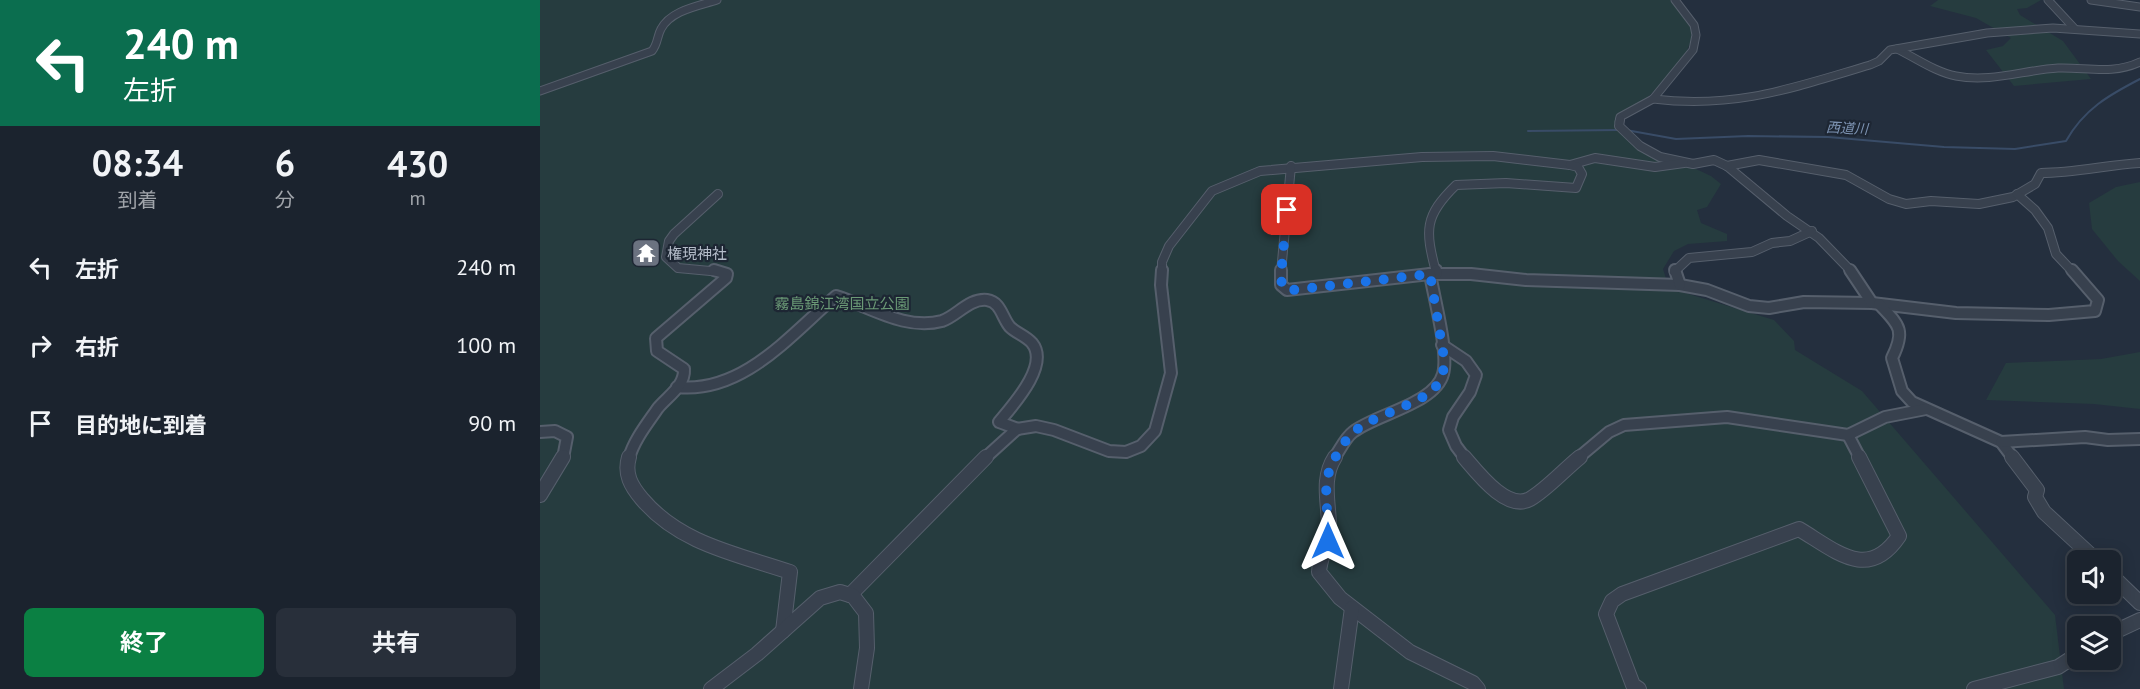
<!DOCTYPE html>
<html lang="ja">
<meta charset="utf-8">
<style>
body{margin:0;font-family:"PT Sans","Noto Sans JP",sans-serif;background:#282f3a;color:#f1f3f6;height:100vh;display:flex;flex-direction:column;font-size:22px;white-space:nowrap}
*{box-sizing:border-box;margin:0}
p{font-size:20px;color:#a0a4aa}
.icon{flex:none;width:33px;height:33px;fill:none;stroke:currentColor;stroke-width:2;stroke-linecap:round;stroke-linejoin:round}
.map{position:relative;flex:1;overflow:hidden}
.details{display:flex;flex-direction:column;background:#1b232e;width:540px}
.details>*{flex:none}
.top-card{background:#0b6e4f;color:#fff;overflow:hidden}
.controls{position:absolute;left:1527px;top:550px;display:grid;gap:12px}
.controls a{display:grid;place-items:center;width:54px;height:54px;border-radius:9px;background:#1b232e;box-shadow:0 3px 15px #0003,0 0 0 2px #39404a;font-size:30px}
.pin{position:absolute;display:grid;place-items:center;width:51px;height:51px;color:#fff;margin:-26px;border-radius:12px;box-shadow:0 3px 9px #0006}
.me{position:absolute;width:66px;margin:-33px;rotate:0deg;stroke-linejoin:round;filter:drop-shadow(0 0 4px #0008)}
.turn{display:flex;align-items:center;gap:21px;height:126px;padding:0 24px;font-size:27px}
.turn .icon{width:78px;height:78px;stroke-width:2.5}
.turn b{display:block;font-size:42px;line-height:51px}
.eta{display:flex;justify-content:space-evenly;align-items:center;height:102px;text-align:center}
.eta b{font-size:36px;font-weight:700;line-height:42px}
.cta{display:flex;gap:12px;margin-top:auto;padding:12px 24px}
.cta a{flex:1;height:69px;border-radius:9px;background:#0b8043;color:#fff;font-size:24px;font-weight:700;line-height:69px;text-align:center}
.cta a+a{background:#282f3a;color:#f1f3f6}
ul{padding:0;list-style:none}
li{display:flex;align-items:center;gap:18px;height:78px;padding:0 24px}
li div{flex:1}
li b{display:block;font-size:22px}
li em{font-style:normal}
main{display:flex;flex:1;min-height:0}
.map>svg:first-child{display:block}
.green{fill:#263c3f}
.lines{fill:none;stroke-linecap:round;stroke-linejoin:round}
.stream{stroke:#394c67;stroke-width:2}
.minor-far3-casing{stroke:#565f6c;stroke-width:9}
.minor-far2-casing{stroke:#565f6c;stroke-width:10}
.minor-far1-casing{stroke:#565f6c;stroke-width:14}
.minor-casing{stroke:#565f6c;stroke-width:16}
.minor-far3{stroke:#38414e;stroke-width:7}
.minor-far2{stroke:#38414e;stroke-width:8}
.minor-far1{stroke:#38414e;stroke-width:10}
.minor{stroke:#38414e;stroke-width:14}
.route{stroke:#1a73e8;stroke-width:10;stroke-dasharray:0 18}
.labels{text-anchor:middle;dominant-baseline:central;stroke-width:4.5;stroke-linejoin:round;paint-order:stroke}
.far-water-label{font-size:14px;font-style:italic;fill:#7c92b1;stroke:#1d2633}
.poi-label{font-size:15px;fill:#b4bcc9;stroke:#1d2633;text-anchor:start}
.park-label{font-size:15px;fill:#6b9a76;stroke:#1d2633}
</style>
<main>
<section class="details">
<div class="top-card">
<div class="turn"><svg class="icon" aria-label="left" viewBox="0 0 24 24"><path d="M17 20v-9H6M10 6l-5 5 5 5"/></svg><div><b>240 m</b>左折</div></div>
</div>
<div class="eta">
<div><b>08:34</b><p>到着</p></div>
<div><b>6</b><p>分</p></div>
<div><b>430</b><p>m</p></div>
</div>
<ul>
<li><svg class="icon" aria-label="left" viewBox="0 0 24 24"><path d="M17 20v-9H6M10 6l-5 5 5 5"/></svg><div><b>左折</b></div><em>240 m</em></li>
<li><svg class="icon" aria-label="right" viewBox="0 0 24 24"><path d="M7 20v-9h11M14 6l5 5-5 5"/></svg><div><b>右折</b></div><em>100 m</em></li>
<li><svg class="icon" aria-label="arrive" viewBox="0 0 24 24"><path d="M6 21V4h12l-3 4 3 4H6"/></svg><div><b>目的地に到着</b></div><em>90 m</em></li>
</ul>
<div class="cta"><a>終了</a><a>共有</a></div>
</section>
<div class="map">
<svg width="1600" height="689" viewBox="0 0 1600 689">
<rect width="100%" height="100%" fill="#242f3e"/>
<g class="green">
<path d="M0,0H1132L1149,19L1154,34L1141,64L1104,101L1078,114L1085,136L1171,176L1181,184L1167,207L1157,210L1161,223L1187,234V241L1148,244L1134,251L1123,269L1129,288L1234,320L1254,341L1255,350L1322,391L1515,615L1524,689H0Z"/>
<path d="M1398,0H1501L1487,8L1477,9L1480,15L1523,41L1551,79L1474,86L1446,50L1463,46L1471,38L1436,18L1390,6Z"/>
<path d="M1600,182V281L1578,261L1552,229L1549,203L1576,187Z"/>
<path d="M1600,352V409L1554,404L1446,400L1466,363L1561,359Z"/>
</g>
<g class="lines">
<g class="stream">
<path d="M1086,130L1136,139L1208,136L1288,137L1404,147L1475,149L1526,141C1544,109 1569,95 1600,79"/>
<path d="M988,131L1079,130"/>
</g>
<g class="minor-far3-casing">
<g id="minor-far3">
<path d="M1508,0L1534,28"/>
<path d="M1551,0L1600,7"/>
<path d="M1357,49C1376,58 1395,72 1416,76C1450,83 1484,70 1518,68C1546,67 1573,75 1600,62"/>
<path d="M0,91L112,51C118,44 117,36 121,29C131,10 159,6 177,0"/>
<path d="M1113,99C1196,109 1252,88 1330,65L1339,61L1350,50L1447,33L1513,28L1600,34"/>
<path d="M1079,122L1080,117L1113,99L1153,50L1156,35L1154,25L1135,0"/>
</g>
</g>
<g class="minor-far2-casing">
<g id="minor-far2">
<path d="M1080,120L1079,126L1100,146L1120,157L1153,164L1174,160L1187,166L1247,216L1279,238L1312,272"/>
<path d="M1187,166L1219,160L1306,175L1349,199L1366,204L1391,201L1439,204L1473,197L1495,184L1501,173C1534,173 1567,165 1600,163"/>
<path d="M178,194L134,234L129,241L126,257L138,268L181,272"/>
<path d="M1477,194L1495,210L1508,228L1516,254L1533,272"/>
<path d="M622,272V262L629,246L672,191L720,171L882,157L953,156L1030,165L1055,158L1115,167L1144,163"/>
<path d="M741,272L751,166"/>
<path d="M896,272C885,230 884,216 916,185L966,183L1036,188L1042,174L1038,167L1030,165"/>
<path d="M1134,272L1149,258L1212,252L1232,243L1250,241L1272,231"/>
</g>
</g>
<g class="minor-far1-casing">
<g id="minor-far1">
<path d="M741,270V285L747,290L890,274H931L986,280L1140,285L1167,290L1209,306L1229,308L1264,302L1332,303L1416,313L1509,315L1555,311L1558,300L1532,270"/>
<path d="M896,270L897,274"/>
<path d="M1135,270L1140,285"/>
<path d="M1310,270L1332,303"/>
<path d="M1339,304C1359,325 1366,330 1352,358L1362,391L1372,402L1461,442L1473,458"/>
<path d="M902,345L926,361L936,375L930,392L913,417L909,430L916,446L925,458"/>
<path d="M137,387C203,394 250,335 296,296C329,306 365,331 402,321C417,316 429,298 447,300C461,302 462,318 470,327C476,333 486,336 492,343C510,365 473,405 459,422L478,429"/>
<path d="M0,432L15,431L27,437L23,458"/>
<path d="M1308,435L1320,458"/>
<path d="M1461,442L1545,437L1568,440L1600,439"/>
<path d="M89,458C94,440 107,424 118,408C128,396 145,386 144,369L117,351L116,338L186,278L187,274L174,270"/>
<path d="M445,458L477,429L496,426L514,430L569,451L586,452L601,446L615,431L631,373L621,285L622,270"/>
<path d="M794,458C800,450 805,438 813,432C836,414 895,404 903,374C909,353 894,298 890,274"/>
<path d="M1038,458L1069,432L1084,425L1187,417L1308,435L1345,417L1386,409"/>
</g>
</g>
<g class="minor-casing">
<g id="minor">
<path d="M89,457C84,474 91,486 102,499C140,544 197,554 250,572L243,631"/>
<path d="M795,457C780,480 790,506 789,531C788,544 780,557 779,572L800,598L870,652L933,683L938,689"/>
<path d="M924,457C937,472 967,512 990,499C1006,490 1025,469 1040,457"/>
<path d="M1472,457L1497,490L1495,497L1504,512L1557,561"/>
<path d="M0,495L23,457"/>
<path d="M1570,574L1600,603"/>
<path d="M310,595L446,457"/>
<path d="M1570,634L1600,620"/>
<path d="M171,689L217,654L280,598L300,592L313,596L326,613L327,648L321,689"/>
<path d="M801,689L812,608"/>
<path d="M1099,689L1093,685L1066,614L1072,601L1082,594L1259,529C1296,551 1328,582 1359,536L1319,457"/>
<path d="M1434,689L1518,667L1538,654"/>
</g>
</g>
<use href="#minor-far3" class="minor-far3"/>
<use href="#minor-far2" class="minor-far2"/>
<use href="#minor-far1" class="minor-far1"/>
<use href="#minor" class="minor"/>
</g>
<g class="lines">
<path class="route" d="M747,210L741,275L742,287L753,290L890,274L904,358L903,375L893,391L876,401L828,422L810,434L791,464L786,483L788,541"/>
</g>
<defs>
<g id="temple-square" transform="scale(1.5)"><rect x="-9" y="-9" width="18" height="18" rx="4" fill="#6b7280" stroke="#1d2633"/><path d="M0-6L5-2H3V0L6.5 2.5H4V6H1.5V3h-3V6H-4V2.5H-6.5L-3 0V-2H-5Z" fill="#fff"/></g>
</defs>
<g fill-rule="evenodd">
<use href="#temple-square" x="106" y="253"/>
</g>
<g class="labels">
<g class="far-water-label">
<text transform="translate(1307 128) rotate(3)">西道川</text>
</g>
<g class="poi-label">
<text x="127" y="253">権現神社</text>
</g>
<g class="park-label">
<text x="302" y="303">霧島錦江湾国立公園</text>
</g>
</g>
</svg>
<div class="controls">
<a><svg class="icon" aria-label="sound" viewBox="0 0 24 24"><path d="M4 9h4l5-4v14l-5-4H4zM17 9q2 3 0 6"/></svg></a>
<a><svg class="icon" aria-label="layers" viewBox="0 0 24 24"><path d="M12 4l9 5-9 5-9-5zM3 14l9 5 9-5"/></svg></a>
</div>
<div class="pin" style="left:747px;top:210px;background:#d93025"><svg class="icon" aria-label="arrive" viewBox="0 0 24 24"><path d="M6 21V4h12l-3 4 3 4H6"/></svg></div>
<svg class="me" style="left:788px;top:541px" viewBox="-20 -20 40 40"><path d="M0-17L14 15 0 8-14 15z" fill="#1a73e8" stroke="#fff" stroke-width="4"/></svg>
</div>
</main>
